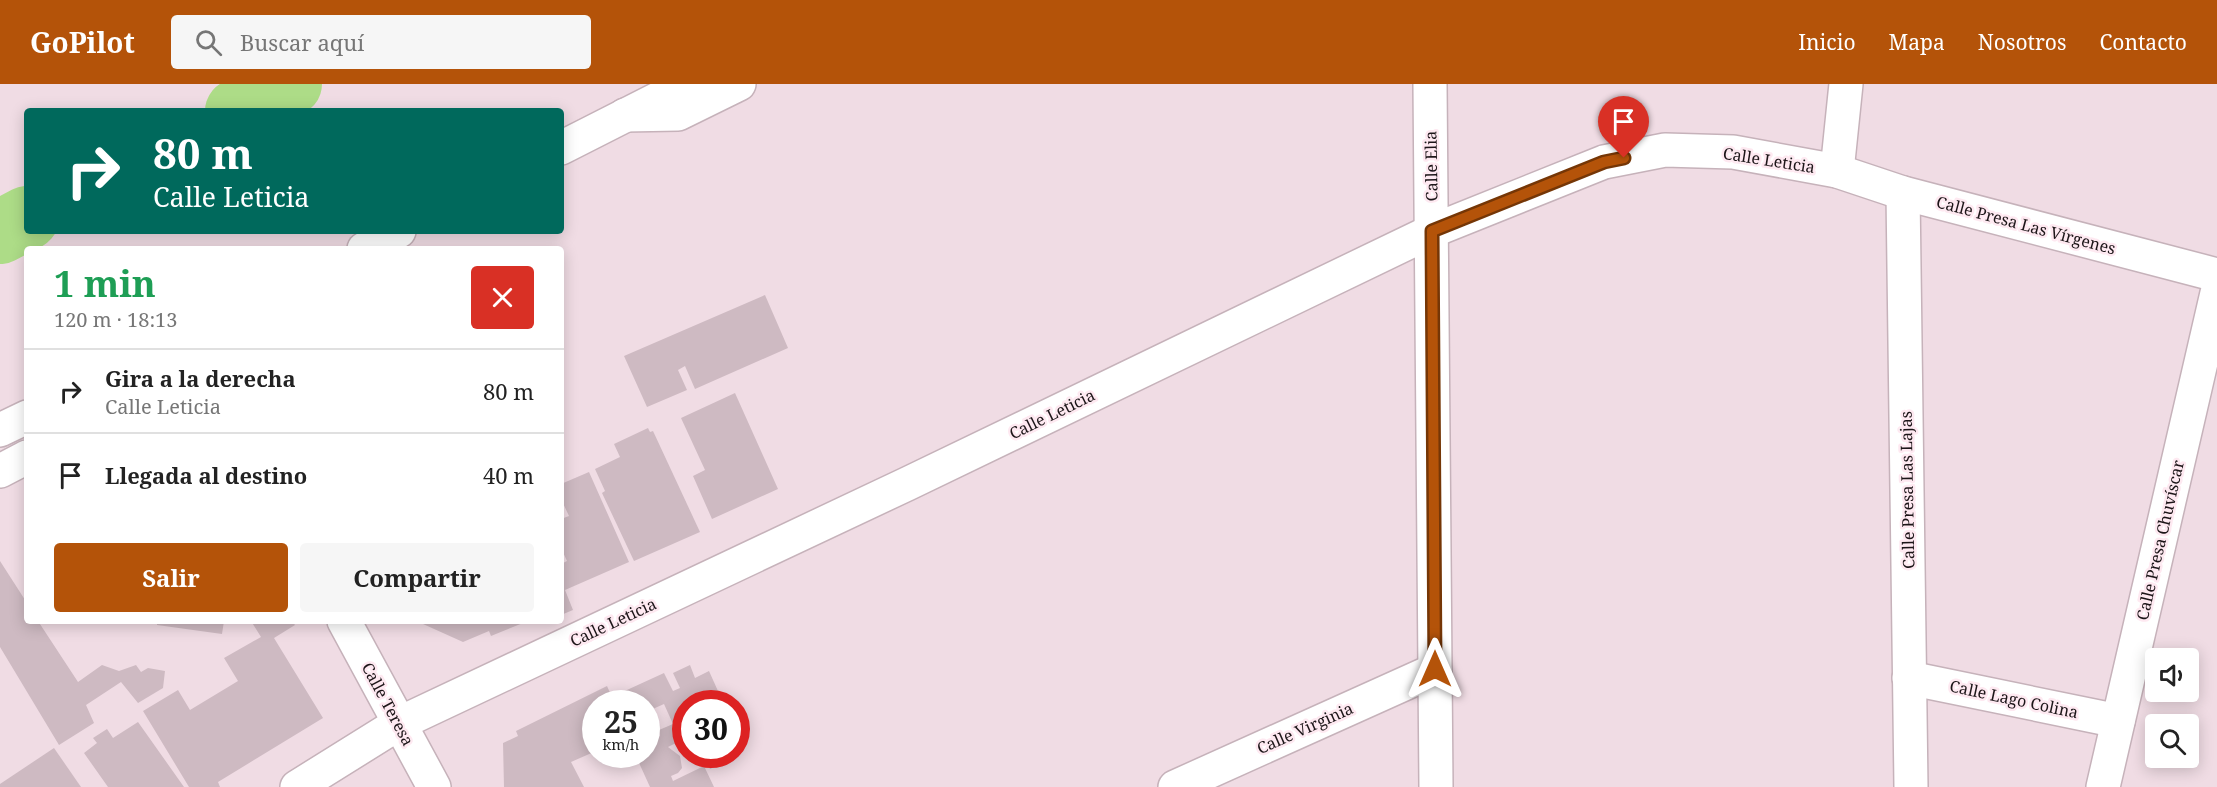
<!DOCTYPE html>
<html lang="es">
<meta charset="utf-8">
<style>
body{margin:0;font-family:"Noto Serif",serif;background:#f6f6f6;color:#222;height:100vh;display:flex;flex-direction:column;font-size:22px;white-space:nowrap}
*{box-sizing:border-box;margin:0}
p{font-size:20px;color:#767676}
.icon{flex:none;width:33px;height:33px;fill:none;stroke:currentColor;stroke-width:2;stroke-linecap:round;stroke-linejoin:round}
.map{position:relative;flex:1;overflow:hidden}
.sheet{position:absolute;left:24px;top:162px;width:540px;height:378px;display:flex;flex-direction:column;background:#fff;border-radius:6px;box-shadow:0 3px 15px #0003}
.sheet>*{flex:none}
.hud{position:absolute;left:24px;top:24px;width:540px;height:126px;border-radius:6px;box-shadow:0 3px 15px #0003;background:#00695c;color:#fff;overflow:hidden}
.buttons{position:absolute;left:2145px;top:564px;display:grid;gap:12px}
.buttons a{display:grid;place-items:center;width:54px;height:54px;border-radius:6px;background:#fff;box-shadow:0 3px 15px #0003;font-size:30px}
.speed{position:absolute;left:582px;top:606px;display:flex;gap:12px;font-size:30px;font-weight:700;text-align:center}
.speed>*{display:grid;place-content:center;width:78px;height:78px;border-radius:50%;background:#fff;box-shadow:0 3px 15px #0003;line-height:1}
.speed small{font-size:15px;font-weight:400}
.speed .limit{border:9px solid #d22;background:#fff;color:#111}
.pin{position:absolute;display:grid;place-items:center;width:51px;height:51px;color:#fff;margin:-62px -26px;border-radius:50% 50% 50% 0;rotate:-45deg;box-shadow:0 0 6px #0007}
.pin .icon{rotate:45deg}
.me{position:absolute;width:66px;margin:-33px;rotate:0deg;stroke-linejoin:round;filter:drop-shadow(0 0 4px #0008)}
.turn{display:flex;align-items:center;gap:21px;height:126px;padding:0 30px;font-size:27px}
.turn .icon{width:78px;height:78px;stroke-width:2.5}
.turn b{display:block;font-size:42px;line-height:51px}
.round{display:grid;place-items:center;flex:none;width:63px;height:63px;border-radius:6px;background:#f6f6f6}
.overview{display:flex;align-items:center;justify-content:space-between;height:102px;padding:0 30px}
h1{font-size:36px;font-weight:700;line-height:45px;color:#1e9e55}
.cta{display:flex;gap:12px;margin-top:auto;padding:12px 30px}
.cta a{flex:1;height:69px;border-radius:6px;background:#b45309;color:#fff;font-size:24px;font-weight:700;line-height:69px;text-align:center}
.cta a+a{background:#f6f6f6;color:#222}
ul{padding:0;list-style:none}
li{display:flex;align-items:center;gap:18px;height:84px;padding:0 30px;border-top:2px solid #e0e0e0}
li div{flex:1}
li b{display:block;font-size:22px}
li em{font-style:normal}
header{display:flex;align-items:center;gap:36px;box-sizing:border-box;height:84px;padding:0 30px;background:#b45309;color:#fff}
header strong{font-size:28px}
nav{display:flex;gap:33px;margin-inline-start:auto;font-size:21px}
.search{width:420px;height:54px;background:#f6f6f6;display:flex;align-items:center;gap:15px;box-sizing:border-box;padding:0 21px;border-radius:6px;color:#767676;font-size:22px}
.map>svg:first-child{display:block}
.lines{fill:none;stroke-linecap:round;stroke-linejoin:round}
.river{stroke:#addc87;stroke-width:64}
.building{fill:#cebac2}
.street-casing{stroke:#c6b2ba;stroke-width:36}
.secondary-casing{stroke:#c6b2ba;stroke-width:36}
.primary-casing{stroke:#c6b2ba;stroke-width:36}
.street{stroke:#fff;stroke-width:33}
.secondary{stroke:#fff;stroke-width:33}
.primary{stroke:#fff;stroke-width:33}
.route-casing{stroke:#753606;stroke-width:15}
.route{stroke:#b45309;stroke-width:10}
.labels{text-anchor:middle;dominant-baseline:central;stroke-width:5;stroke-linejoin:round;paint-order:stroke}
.street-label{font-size:16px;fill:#1c1518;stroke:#fee9f1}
</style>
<header>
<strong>GoPilot</strong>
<div class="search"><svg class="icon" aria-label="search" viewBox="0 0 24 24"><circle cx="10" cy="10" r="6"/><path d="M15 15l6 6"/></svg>Buscar aquí</div>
<nav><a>Inicio</a><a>Mapa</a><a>Nosotros</a><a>Contacto</a></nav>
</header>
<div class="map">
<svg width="2217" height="703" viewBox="0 0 2217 703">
<rect width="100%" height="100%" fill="#f0dce4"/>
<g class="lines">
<g class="river">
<path d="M237,27L290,0"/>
<path d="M0,148L27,134"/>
</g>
</g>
<g class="building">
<path d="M765,211L788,264L695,305L685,282L678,286L687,306L647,323L624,272Z"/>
<path d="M735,309L778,405L712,435L693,392L705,386L681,334Z"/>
<path d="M648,344L650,348L653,347L700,448L634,477L602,409L605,407L595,385L620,373L614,360Z"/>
<path d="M589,388L629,478L565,506L573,526L561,531V480L567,477L561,464V435L569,432L561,415V400Z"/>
<path d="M0,477L27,519V537H38L78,598L102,581L119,587L136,581L141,588L148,584L165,587L163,604L138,619L121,598L86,621L94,639L59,661L0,563Z"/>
<path d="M157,537H224L222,550L157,541Z"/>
<path d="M251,537H292L295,541L274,554L323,634L218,698L220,703H189L143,627L178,606L190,626L238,597L224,574L261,553Z"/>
<path d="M421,537H528L491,552L489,547L463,558L423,540Z"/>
<path d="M690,581L695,594L709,587L722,616L715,620H686V654L668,663L680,672L682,684L678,689L671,692L673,697L704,682L714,703H650L635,670H646V658L660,652L659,646L673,640L664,620L646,628V620H619L616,611L664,589L673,607L680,604L673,589Z"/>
<path d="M607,602L615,620H596V667L571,678L584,703H504L503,659L518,652L516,647Z"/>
<path d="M138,638L184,703H108L84,669L97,659L93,654L107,645L113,654Z"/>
<path d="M736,643L745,661L736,665Z"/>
<path d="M54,664L81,703H0V700Z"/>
<path d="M703,670H736L737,672L710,685Z"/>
</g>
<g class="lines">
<g class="street-casing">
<g id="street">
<path d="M1430,0L1436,703"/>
<path d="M1837,87L1846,0"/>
<path d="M1903,109L1911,703"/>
<path d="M344,537L434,703"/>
<path d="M1909,594L2118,637"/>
<path d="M297,703L398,640L907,400L1432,147L1604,78L1665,66L1733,68L1837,87L1903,109L2217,191"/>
<path d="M1175,703L1435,586"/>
<path d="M2103,703L2217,209"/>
</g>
</g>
<g class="secondary-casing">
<g id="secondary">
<path d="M625,31L678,30L739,0"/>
<path d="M0,387L27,373"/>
</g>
</g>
<g class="primary-casing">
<g id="primary">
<path d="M561,64L687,0"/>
<path d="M364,165L399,147"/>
<path d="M0,346L27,333"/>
</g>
</g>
<use href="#street" class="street"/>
<use href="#secondary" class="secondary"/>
<use href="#primary" class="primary"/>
</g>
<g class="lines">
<g class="route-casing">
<path id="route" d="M1435,585L1432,147L1604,78L1624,74"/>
</g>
<use href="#route" class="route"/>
</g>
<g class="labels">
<g class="street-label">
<text transform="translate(1769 76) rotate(9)">Calle Leticia</text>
<text transform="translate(1431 82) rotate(-91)">Calle Elia</text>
<text transform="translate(2026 141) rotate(15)">Calle Presa Las Vírgenes</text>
<text transform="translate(1052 330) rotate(-26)">Calle Leticia</text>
<text transform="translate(1907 406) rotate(-91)">Calle Presa Las Lajas</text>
<text transform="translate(2160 456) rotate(-77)">Calle Presa Chuvíscar</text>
<text transform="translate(613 538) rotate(-25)">Calle Leticia</text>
<text transform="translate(2014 615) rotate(12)">Calle Lago Colina</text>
<text transform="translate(388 620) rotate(62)">Calle Teresa</text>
<text transform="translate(1305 644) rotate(-24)">Calle Virginia</text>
</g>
</g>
</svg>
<div class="buttons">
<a><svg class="icon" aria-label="sound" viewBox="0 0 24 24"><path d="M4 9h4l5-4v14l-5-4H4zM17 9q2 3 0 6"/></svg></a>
<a><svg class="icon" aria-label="search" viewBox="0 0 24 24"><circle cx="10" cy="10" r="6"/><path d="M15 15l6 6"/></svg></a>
</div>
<div class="speed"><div>25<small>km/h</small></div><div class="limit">30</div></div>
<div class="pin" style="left:1624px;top:74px;background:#d93025"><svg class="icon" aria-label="arrive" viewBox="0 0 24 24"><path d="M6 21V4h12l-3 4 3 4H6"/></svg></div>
<svg class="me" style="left:1435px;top:585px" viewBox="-20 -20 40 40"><path d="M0-17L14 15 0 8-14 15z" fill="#b45309" stroke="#fff" stroke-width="4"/></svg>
<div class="hud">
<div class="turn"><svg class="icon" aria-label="right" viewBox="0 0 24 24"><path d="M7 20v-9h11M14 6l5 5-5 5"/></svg><div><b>80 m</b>Calle Leticia</div></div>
</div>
<section class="sheet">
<div class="overview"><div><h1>1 min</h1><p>120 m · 18:13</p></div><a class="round" style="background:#d93025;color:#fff"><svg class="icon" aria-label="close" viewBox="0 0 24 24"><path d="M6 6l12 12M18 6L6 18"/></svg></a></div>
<ul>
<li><svg class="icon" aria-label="right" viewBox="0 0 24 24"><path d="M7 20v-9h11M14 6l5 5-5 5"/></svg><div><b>Gira a la derecha</b><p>Calle Leticia</p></div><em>80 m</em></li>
<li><svg class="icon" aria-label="arrive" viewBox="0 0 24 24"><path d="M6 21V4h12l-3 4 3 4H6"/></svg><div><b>Llegada al destino</b></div><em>40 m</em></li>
</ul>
<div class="cta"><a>Salir</a><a>Compartir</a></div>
</section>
</div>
